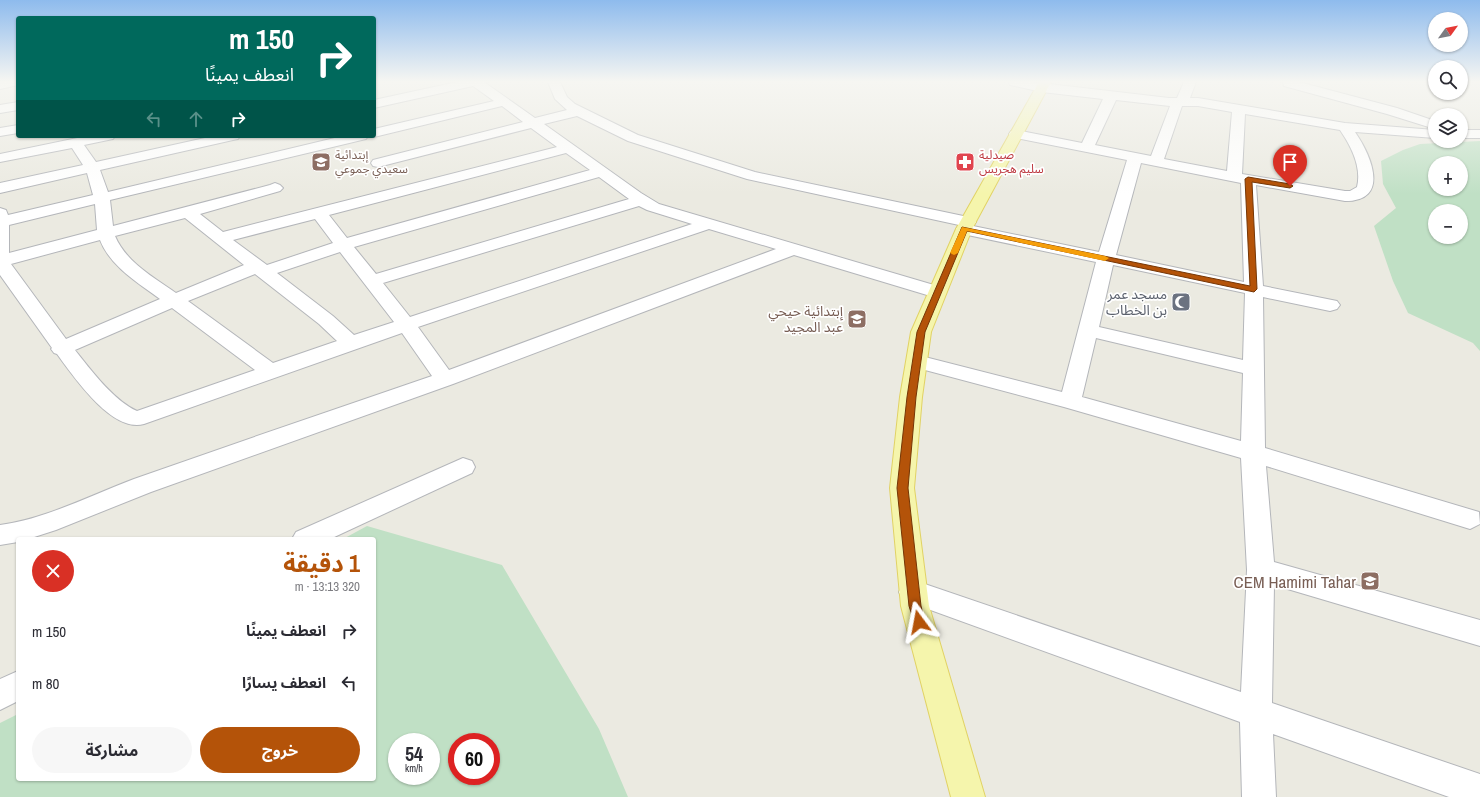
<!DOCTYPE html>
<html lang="ar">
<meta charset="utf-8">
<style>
body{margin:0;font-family:"Archivo Narrow","Noto Sans Arabic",sans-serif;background:#f7f7f7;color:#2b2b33;direction:rtl;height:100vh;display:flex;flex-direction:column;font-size:15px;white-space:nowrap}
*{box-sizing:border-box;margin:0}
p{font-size:13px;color:#7c7c81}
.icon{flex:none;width:22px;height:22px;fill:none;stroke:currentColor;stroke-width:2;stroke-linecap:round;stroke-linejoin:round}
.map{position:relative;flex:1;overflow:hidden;direction:ltr}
.panel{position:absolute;left:16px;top:537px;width:360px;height:244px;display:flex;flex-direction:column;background:#fff;border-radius:4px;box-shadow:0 1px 3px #0004;direction:rtl}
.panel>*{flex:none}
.banner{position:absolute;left:16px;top:16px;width:360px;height:122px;border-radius:4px;box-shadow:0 1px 3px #0004;direction:rtl;background:#00695c;color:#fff;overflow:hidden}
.needle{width:26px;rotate:57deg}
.controls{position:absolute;left:1428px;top:12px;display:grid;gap:8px}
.controls a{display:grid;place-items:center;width:40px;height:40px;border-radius:50%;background:#fff;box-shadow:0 1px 3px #0004;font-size:20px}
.speed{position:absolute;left:388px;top:733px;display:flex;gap:8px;font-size:20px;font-weight:700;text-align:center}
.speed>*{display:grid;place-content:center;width:52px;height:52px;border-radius:50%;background:#fff;box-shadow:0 1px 3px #0004;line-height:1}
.speed small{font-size:10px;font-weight:400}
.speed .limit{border:6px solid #d22;background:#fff;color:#111}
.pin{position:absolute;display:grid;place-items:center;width:34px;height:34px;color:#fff;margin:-41px -17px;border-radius:50% 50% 50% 0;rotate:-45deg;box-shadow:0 0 4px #0007}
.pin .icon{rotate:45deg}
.me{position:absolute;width:44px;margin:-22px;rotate:347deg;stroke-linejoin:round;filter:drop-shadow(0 0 3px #0008)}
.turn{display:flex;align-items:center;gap:14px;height:84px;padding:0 16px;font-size:18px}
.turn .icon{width:52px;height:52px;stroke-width:2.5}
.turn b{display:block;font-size:28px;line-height:34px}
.lanes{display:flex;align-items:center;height:38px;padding:0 16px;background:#0003;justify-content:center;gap:20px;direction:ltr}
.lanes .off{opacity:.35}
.round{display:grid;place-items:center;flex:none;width:42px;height:42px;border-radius:21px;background:#f7f7f7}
.summary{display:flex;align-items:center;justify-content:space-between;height:68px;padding:0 16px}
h1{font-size:24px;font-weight:700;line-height:30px;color:#b45309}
.button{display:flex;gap:8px;margin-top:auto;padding:8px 16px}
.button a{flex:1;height:46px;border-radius:24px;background:#b45309;color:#fff;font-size:16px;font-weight:700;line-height:46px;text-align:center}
.button a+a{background:#f7f7f7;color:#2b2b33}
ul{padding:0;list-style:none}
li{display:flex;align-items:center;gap:12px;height:52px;padding:0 16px}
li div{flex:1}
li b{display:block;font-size:15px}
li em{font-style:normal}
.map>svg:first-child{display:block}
.green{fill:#c0e0c5;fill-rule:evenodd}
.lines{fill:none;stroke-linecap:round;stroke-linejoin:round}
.minor-casing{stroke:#b4b6ba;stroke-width:2}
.major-casing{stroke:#e1d264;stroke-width:2}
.minor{fill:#fff;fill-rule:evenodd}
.major{fill:#f5f5ac;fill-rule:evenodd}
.route{fill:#b45309;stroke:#753606}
.slow{fill:#f59e0b}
.labels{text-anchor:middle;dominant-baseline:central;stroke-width:3.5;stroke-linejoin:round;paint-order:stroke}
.far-education-label{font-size:12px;fill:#785e54;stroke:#fff;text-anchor:start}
.far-health-label{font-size:12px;fill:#be3a42;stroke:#fff;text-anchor:start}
.worship-label{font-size:14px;fill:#5b616d;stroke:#fff;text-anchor:end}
.education-label{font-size:14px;fill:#785e54;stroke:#fff;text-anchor:end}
.near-education-label{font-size:17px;fill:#785e54;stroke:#fff;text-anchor:end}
</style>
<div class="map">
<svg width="1480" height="797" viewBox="0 0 1480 797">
<rect width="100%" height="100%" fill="#ebeae1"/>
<g class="green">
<path d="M1480,141V351L1473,343L1408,313L1393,281L1374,226L1396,208L1383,184L1381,161L1403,150L1420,144ZM1435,163H1461V189H1435ZM1435,211H1461V237H1435Z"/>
<path d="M367,526L502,565L599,729L628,797H0V723L18,714V779H374V539H343ZM397,742H431V776H397ZM457,742H491V776H457Z"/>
</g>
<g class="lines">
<g class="minor-casing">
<g id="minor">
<path d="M0,82H18V85L0,89Z"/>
<path d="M457,82H484L535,118L567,110L555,99L548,82H560L567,97L575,104L638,135L755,172L968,217L974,219L976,222L973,226L1099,252L1127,160L1016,138L1011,137L1009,134L1011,131L1016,130L1082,143L1103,99L1042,92L1010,85L1008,82H1032L1169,98H1177L1184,82H1196L1190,98H1198L1345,123L1435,130V138L1355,132C1371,155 1391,201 1345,201L1256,185L1263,286L1337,301L1340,305L1337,309L1330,311L1263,297L1265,448L1479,512L1480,524L1470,529L1266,466L1274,562L1480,620V646L1274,585L1272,703L1480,774V797H1449L1273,734L1276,797H1242L1240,722L903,600L899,592L903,584L913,580L1241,692L1247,570L1241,458L1064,407L910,366L907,361L910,356L917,355L1062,392L1096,262L958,233L956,229L959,225L747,179L628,141L577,116L544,124L641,193L659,204L944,288L946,292L944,296L937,298L794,255L453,384L151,492L56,530L28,539H18V542L0,545V525C46,519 91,495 134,479C233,444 333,410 432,376L402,333L144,424C112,433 74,377 57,354L54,353L51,349L52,348L0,275V208L6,210L8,215L93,195L87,173L0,193V183L83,165L72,148L0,162V154L87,136H115L113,139L84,145L96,162L214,136H240L238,139L233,140L100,170L108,192L343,136H368L366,139L110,200L113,226L270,185L275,183L280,185L283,188L280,191L200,214L223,232L557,147L531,128L378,167L373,166L371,163L373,160L523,122L502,106L374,137L370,136H374V129L494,101L473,86L374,108V100ZM1116,100L1170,106L1151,156L1095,145ZM1182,106H1198L1232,112L1227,171L1164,159ZM1245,114L1340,130C1351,146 1362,167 1357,187L1350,191H1345L1242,174ZM566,153L590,170L347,238L329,215ZM1141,163L1241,183L1244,282L1116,255ZM599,177L629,199L376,274L354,247ZM95,204L97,230L9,253V225ZM639,206L647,210L692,224L410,317L383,283ZM185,218L244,265L176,293C153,277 126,262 115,236ZM315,219L333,243L267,265L233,240ZM709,229L776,249L449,370L418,327ZM100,240C110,266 138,283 160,299L66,339L11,264ZM340,252L394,322L354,335L333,316L277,273ZM1113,265L1245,293L1243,360L1099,327ZM255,274L319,324L337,341L273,363L188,301ZM172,308L255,370L137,411C114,401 90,369 75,350ZM1096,338L1243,373L1241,441L1082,397Z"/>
<path d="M1283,82H1299L1397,108L1435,121V129L1387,114L1284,86Z"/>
<path d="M18,102V110L0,113V105Z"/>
<path d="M18,125V133L0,136V128Z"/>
<rect x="1461" y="130" width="19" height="8"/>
<path d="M463,458L472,461L475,467L472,473L330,539H292L296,532Z"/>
<path d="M18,671V701L0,710V679Z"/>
</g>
</g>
<g class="major-casing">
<path id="major" d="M1039,82H1051L972,229L931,332L922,397L914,488L929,606L985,797H951L901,606L890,488L900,397L911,332L956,229Z"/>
</g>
<use href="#minor" class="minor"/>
<use href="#major" class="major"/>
</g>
<linearGradient id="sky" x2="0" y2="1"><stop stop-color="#8ebbed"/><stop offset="0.42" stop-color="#f6f6f2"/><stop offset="1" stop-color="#f6f6f2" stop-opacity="0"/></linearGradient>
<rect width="1480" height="194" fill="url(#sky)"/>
<path class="route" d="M1248,177L1290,184L1293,186L1290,188L1252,182L1257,289L1254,292L967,231L925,332L916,397L908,488L921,606L925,622L923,625L919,627L915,625L909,606L897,488L907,397L917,332L962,227L1250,286L1245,179Z"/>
<path class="slow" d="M962,227L1105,256L1109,258L1105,261L967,231L958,253L954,255L950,253Z"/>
<defs>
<g id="school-square" transform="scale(1)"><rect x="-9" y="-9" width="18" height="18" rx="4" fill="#8d6e63" stroke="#fff"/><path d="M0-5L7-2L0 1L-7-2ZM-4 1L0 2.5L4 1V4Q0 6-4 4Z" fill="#fff"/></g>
<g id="pharmacy-square" transform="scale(1)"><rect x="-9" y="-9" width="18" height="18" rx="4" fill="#e0444e" stroke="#fff"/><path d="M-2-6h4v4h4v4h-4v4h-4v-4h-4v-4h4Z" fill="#fff"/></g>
<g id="mosque-square" transform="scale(1)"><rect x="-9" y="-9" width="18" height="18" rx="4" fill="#6b7280" stroke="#fff"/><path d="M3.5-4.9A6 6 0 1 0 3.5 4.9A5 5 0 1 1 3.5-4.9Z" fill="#fff"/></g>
</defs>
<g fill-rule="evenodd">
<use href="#school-square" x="321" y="162"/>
<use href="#pharmacy-square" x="965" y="162"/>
<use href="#mosque-square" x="1181" y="302"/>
<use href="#school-square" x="857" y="319"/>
<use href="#school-square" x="1370" y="581"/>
</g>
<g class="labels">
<g class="far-education-label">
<text x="335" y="155">إبتدائية<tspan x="335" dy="14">سعيدي جموعي</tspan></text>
</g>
<g class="far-health-label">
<text x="979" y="155">صيدلية<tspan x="979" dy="14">سليم هجريس</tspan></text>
</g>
<g class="worship-label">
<text x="1167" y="294">مسجد عمر<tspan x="1167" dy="16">بن الخطاب</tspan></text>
</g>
<g class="education-label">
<text x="843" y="311">إبتدائية حيحي<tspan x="843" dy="16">عبد المجيد</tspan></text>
</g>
<g class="near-education-label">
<text x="1356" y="581">CEM Hamimi Tahar</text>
</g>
</g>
</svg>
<div class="controls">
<a><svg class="needle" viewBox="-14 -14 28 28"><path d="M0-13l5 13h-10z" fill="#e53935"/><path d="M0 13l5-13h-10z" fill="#7c7c81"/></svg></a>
<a><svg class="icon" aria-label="search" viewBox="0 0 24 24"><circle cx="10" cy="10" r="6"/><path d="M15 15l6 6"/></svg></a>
<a><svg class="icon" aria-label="layers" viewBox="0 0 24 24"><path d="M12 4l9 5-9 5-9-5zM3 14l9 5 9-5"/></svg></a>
<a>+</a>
<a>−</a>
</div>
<div class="speed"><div>54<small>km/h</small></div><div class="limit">60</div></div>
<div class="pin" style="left:1290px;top:186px;background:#d93025"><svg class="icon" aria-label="arrive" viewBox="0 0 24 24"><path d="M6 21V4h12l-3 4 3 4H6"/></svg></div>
<svg class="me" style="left:919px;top:622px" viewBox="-20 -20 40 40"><path d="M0-17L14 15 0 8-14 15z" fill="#b45309" stroke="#fff" stroke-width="4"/></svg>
<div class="banner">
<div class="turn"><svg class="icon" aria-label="right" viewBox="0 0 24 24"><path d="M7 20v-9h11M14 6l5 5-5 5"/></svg><div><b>150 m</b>انعطف يمينًا</div></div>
<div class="lanes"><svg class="icon off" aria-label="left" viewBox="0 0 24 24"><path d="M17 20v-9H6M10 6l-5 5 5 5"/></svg><svg class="icon off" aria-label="ahead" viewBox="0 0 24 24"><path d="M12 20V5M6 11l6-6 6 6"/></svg><svg class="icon" aria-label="right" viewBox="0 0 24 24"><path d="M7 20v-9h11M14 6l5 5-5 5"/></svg></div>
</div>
<section class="panel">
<div class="summary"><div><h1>1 دقيقة</h1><p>320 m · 13:13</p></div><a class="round" style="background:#d93025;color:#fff"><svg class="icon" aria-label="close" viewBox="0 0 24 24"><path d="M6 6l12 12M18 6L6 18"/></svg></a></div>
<ul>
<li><svg class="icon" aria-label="right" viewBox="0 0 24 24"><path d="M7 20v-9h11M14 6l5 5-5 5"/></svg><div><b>انعطف يمينًا</b></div><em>150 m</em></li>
<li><svg class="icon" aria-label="left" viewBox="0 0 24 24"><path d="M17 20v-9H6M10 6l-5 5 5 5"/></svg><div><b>انعطف يسارًا</b></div><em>80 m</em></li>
</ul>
<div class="button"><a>خروج</a><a>مشاركة</a></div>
</section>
</div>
